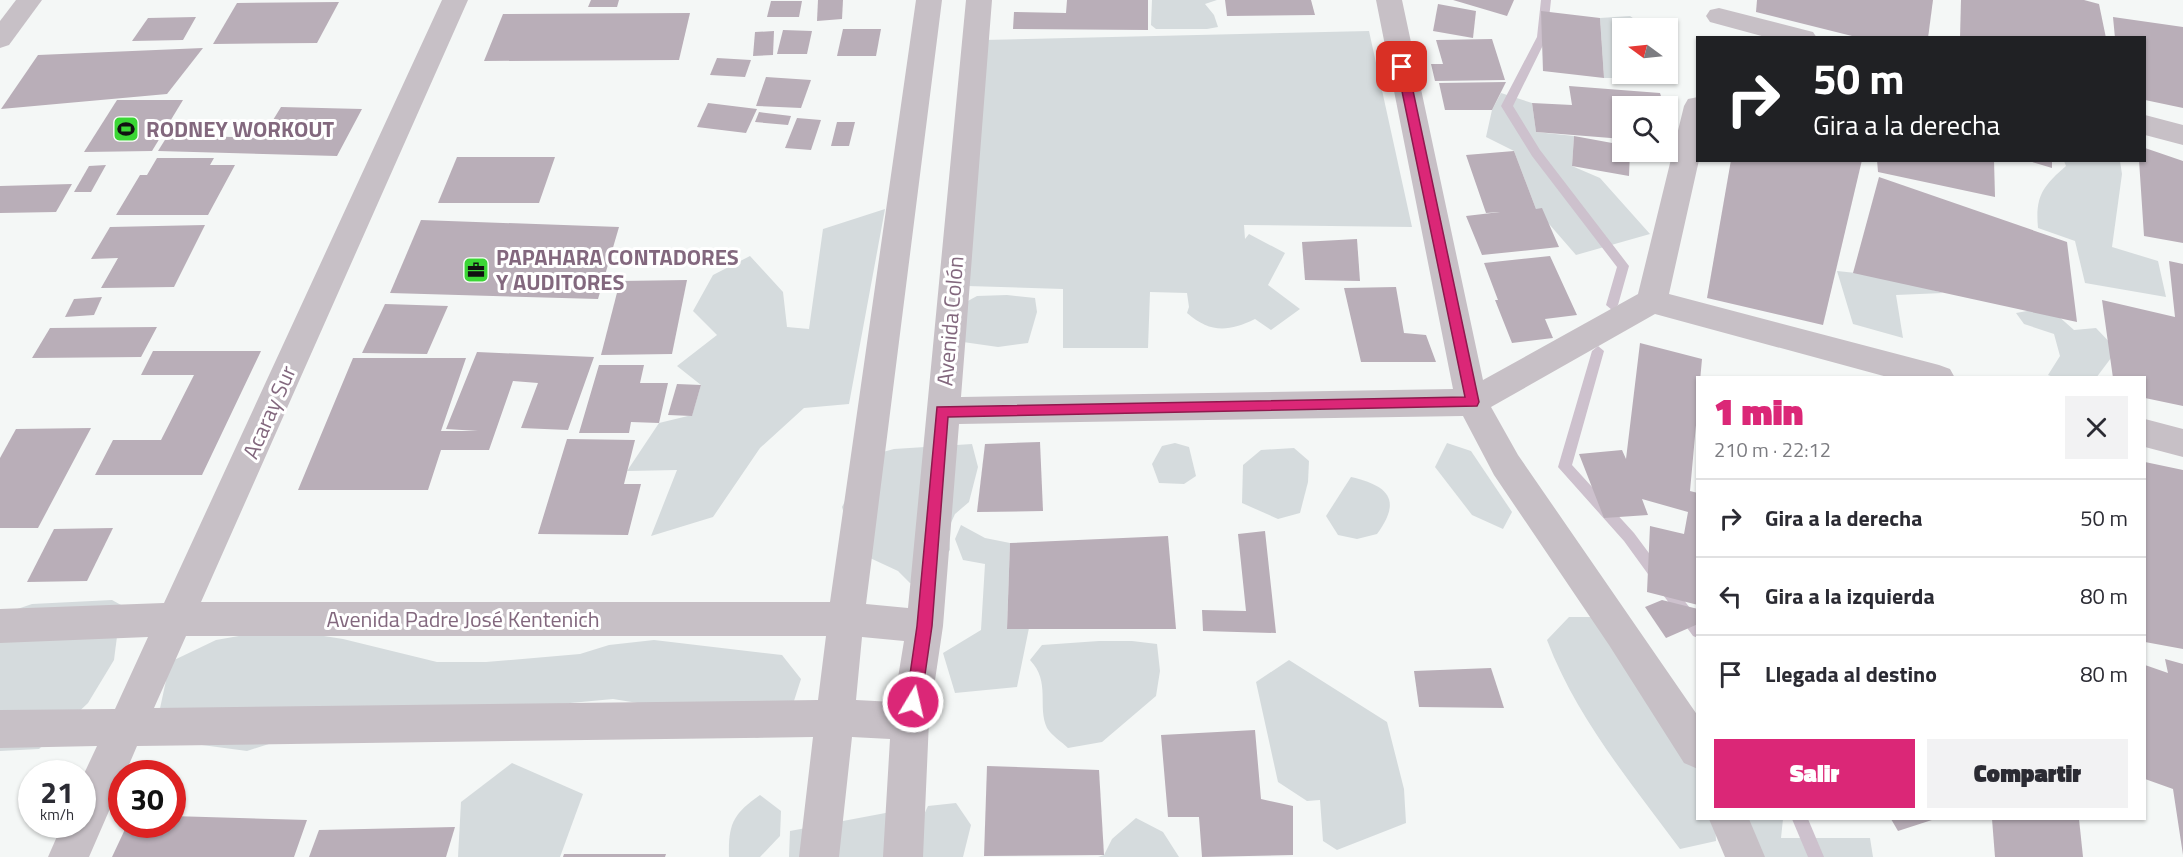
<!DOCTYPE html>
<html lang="es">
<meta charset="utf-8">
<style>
body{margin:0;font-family:"Titillium Web",sans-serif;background:#f2f2f3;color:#2b2b33;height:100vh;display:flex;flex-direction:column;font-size:22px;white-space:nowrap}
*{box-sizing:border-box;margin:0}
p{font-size:20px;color:#7c7c81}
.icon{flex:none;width:33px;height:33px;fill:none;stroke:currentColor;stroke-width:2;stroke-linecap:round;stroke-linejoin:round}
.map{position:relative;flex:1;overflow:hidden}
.side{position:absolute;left:1696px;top:376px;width:450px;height:444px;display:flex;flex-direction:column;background:#fff;border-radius:0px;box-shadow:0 2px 4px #0004}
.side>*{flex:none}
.hud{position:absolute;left:1696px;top:36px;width:450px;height:126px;border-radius:0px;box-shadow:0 2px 4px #0004;background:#202124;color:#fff;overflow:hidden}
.needle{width:39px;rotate:285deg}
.fabs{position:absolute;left:1612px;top:18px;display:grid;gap:12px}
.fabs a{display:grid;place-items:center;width:66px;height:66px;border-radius:0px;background:#fff;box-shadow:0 2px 4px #0004;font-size:30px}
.speed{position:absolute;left:18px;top:760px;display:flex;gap:12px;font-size:30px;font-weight:700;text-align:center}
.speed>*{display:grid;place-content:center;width:78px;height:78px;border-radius:50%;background:#fff;box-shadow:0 2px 4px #0004;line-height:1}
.speed small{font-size:15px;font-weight:400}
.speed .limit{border:9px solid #d22;background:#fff;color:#111}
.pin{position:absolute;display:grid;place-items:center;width:51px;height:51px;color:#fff;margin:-26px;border-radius:12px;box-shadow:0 3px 9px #0006}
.me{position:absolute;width:66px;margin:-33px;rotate:9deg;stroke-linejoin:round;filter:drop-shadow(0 0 4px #0008)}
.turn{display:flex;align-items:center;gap:21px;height:126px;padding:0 18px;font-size:27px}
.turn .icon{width:78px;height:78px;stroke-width:2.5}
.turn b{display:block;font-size:42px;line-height:51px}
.round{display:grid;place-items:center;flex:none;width:63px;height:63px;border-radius:0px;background:#f2f2f3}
.head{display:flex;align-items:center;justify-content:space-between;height:102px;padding:0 18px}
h1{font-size:36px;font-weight:800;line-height:45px;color:#db2777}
.cta{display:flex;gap:12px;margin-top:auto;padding:12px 18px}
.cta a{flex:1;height:69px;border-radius:0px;background:#db2777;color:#fff;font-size:24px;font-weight:800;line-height:69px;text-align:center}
.cta a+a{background:#f2f2f3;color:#2b2b33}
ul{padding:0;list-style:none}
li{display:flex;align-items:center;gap:18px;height:78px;padding:0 18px;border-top:2px solid #e1e1e2}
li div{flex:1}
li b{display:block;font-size:22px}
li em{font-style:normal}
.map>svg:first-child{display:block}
.green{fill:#d5dbdd}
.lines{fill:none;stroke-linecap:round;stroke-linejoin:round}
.stream{fill:#cdc1cd;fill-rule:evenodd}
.building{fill:#b9aeb8}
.minor{fill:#c7c0c6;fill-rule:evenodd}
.route{fill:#db2777;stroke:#8e194d;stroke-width:1.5}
.labels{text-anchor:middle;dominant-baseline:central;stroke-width:6;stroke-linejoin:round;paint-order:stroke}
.poi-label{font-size:22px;font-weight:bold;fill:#83687e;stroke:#fff;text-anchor:start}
.street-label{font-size:22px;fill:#83687e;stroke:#fff}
</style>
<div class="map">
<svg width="2183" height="857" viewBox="0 0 2183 857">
<rect width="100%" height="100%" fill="#f4f7f6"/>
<g class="green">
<path d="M1152,0H1217L1205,4L1214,15L1218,27L1207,29H1156L1151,25Z"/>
<path d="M1630,16L1647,28H1623V74H1630V78H1604L1600,18Z"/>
<path d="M1369,31L1412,227L1244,225L1245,239L1249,234L1285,253L1268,285L1300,309L1271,330L1255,319C1228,332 1210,333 1187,313L1189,307L1187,293L1150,292L1148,348H1063V289L967,286L983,40Z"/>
<path d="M1501,93L1532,103L1536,132L1574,136L1572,166L1600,178L1650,234L1576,255L1536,209L1514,151L1486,137L1492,110Z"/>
<path d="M2064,161H2120L2122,174L2112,247L2158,261L2166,297L2085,283L2075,241L2038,228C2035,196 2043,186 2066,166Z"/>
<path d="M885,209L849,404L804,408L760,448L713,517L651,536L677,470L627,471L659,423L692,415L701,385L677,366L717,335L693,311L713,275L750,256L783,292L787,327L809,329L823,229Z"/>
<path d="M1837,271L1885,276L1943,293L1896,295L1903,338L1853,324Z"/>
<path d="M1007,295L1035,298L1037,312L1028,343L998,347L963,342L955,308L977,296Z"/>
<path d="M2048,307L2074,330L2096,328L2117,350L2096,378H2056L2048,375L2060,356L2054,334L2024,324L2016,313Z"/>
<path d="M1175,443L1189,447L1196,476L1184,484L1159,483L1152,464L1162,446Z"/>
<path d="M1447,443L1471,451L1512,512L1503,529L1472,515L1435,467Z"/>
<path d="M972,444L978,467L969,502L955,514L949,527L950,550L922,584L910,583L898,571L855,551L842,507L868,456L894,449Z"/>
<path d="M1294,448L1309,461L1308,482L1300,513L1278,519L1242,503L1243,465L1261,450Z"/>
<path d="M1351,477C1389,486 1402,500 1377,534L1357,539L1338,535L1326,516Z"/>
<path d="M961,525L985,538L1010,543L1007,628H1029L1017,687L955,693L943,653L981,630L985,564L963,560L955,539Z"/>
<path d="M112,600L121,605L114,660L88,703L39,749L0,751V615L32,604Z"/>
<path d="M1569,617H1595L1698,759V819H1715L1716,841L1680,849C1631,783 1576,717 1547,640Z"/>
<path d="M279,629L343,639L437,662H486L580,654L609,645L654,640L782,655L801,679L785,729L757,738L669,708L613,699L528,707L272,743L247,751L202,745L159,713L170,662L216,640Z"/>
<path d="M1099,641H1132L1157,644L1160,671L1156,696L1102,742L1068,748C1062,742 1051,735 1047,728C1037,706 1051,682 1030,660L1042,645Z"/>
<path d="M1289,660L1387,722L1404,789L1406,823L1337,850L1323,841L1320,800L1307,801L1278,782L1256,682Z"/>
<path d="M512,763L583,794L560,857H458L461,802Z"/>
<path d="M760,795L781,811L780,836L760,857H729C728,824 733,814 760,795Z"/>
<path d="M956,803L971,825L963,857H911L910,844L928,806Z"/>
<path d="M896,811L892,857H789L790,831Z"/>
<path d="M1136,818L1163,832L1179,857H1098L1104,855L1112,839Z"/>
<path d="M1729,819H1783L1781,838H1870L1873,857H1753Z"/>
</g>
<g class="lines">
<g class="stream">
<path d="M1541,0H1551L1547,37L1513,106L1540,150L1629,266L1618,305L1612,310L1606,305L1617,267L1532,156L1501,106L1537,37Z"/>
<path d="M1598,346L1604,351L1572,465L1634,533L1698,619V638L1693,636L1624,541L1558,467L1592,351Z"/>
<path d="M1792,819H1808L1824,857H1808Z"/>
</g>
</g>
<g class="building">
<path d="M591,0H619L617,7H588Z"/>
<path d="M818,0H843L842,19L817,21Z"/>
<path d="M1067,0H1148V30L1013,29L1014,12L1066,13Z"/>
<path d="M1225,0H1311L1315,15L1227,16Z"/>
<path d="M1453,0H1514L1507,16Z"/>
<path d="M1757,0H1933L1928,38H1860L1756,12Z"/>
<path d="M1961,0H2084L2099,4L2106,38H1960Z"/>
<path d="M771,1H802L799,17H767Z"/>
<path d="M339,2L317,43L213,44L237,3Z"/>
<path d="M1438,4L1476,11L1473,38L1433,31Z"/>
<path d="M1541,11L1600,18L1604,78L1543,71Z"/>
<path d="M690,13L679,60L484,61L503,14Z"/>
<path d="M196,17L183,40L132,41L148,18Z"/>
<path d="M2113,17L2183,27V108L2145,100V38H2115Z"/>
<path d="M843,29H881L876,56H837Z"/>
<path d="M783,30L812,31L807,54H777Z"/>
<path d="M774,31L773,55L753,56L755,32Z"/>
<path d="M1492,39L1505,80L1435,81L1431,64H1443L1436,40Z"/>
<path d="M203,48L167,94L1,109L38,55Z"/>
<path d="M717,58L751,60L745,77L710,75Z"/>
<path d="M766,77L811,80L801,108L756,106Z"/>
<path d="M1506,82L1492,110H1445L1439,83Z"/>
<path d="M1569,86L1660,93L1664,106H1623V139L1536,132L1532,103L1572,105Z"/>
<path d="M117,100H183L152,151L84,152Z"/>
<path d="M708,103L757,109L746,133L697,127Z"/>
<path d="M281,107L362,109L337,156L158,151L168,135L262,138Z"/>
<path d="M759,112L791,116L788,125L755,122Z"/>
<path d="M797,118L821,120L811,150L785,148Z"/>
<path d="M837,122H855L849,146H831Z"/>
<path d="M1574,136L1623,145V152H1630L1629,176L1572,166Z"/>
<path d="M2145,148L2183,161V243L2144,236L2139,160H2145Z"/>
<path d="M1514,151L1536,209L1542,208L1559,247L1482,255L1466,216L1500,212L1486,213L1466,155Z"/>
<path d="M457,157H555L539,203H438Z"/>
<path d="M157,158H214L210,165H235L208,215H116L140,175H147Z"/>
<path d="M1731,160H1862L1823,325L1707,298Z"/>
<path d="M1877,160H1994L1995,197L1878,172Z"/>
<path d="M2029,160H2052V168L2029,161Z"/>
<path d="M106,165L91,192H74L89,166Z"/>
<path d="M1879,177L2067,242L2077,322L1853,273Z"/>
<path d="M72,184L56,212L0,213V186Z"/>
<path d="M421,220L619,227L598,299L390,293Z"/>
<path d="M205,225L174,287L101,288L118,258L91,259L110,227Z"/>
<path d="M1357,239L1360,281L1305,280L1302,242Z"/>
<path d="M1550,256L1577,315L1545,319L1553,338L1512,343L1495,300H1498L1484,263Z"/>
<path d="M2169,261L2183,264V406L2145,398V378H2113L2102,300L2175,317Z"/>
<path d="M687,280L672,354L601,355L620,281Z"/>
<path d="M1396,287L1404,333L1426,335L1436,362H1361L1344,288Z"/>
<path d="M102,297L94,315L65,317L74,299Z"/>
<path d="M385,304L448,306L427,354L362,353Z"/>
<path d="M157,327L141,357L32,358L50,328Z"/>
<path d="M1640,343L1702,359L1690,491L1698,493V605L1647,592L1650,526L1684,534L1688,512L1642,499L1648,515L1604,518L1579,454L1622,450L1626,459Z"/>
<path d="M153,351H261L202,475H95L113,440H161L194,375H141Z"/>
<path d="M477,352L594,357L568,430L521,428L538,383L513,381L489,450H441L428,490H298L353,358H466L441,431H478L446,429Z"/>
<path d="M599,365H644L640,383H668L659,423L631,422L629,433H579Z"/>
<path d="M677,384L701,385L692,416L668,415Z"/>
<path d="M91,428L38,528H0V458L16,429Z"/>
<path d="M567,439L635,440L624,484H641L628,535L538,534Z"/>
<path d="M1040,442L1043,511L977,512L985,444Z"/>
<path d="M2145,462L2183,470V649L2145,642Z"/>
<path d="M113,528L87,581L27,582L54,529Z"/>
<path d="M1265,531L1276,633L1203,631L1202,610L1246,611L1238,534Z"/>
<path d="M1168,536L1176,629H1007L1010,543Z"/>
<path d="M1662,600L1698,609V624L1666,638L1645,607Z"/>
<path d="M2165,659L2183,664V855L2173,789L2145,779V665L2168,673Z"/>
<path d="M1491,668L1504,708L1419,707L1414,671Z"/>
<path d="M1255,730L1261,799L1293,806V855L1202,857L1199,817H1168L1161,735Z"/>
<path d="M987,766L1099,770L1104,855L984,856Z"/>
<path d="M172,816L307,820L294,857H112L127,825H172Z"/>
<path d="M1891,819H1935L1898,831Z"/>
<path d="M1992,819H2079L2083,857H1995Z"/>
<path d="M455,827L446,857H309L319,830Z"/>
<path d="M564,854H666L665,857H563Z"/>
</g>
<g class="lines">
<g class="minor">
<path d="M16,0H42L9,45L0,48V21Z"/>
<path d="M442,0H468L201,602H830L916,0H942L866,604L908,608L966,0H992L961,397L1453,389L1376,0H1402L1483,380L1638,294L1684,106L1688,99L1698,97L1699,160L1669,294L1939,365L1950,369L1955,378H1891L1655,314L1491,407L1518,455L1698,716V769L1684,763L1609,645L1494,475L1463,416L959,424L943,626L929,721L923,857H883L890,739L852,737L839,857H799L813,737L137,746L125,774H122V781L89,857H48L62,825H82V778L97,746L0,748V710L115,709L148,637L0,643V609L164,603ZM186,636H826L818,700L154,708ZM862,637L904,641L894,702L856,700Z"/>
<path d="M1719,8L1813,32L1817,38H1769L1710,22L1706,16L1710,10Z"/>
<path d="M2145,115L2183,125V145L2145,135Z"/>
<path d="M2145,419L2183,429V457L2145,447Z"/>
<path d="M1709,819H1749L1765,857H1725Z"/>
</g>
</g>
<path class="route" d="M1402,63L1408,67L1479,402L1477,406L948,417L932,626L921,702L919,707L913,710L908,707L906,702L917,626L937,407L1465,397L1397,67Z"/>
<defs>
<g id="stadium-square" transform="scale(1.35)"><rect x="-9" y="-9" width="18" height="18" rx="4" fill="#3bd635" stroke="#fff"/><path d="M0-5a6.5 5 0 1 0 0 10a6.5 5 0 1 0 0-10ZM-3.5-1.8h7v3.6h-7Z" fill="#111"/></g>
<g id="office-square" transform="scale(1.35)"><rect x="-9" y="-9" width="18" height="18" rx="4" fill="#3bd635" stroke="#fff"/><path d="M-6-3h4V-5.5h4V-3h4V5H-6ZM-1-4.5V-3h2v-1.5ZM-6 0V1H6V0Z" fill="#111"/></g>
</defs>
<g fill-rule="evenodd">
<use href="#stadium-square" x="126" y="129"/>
<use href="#office-square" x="476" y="270"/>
</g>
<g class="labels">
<g class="poi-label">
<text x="146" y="129">RODNEY WORKOUT</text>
<text x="496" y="257">PAPAHARA CONTADORES<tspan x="496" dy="25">Y AUDITORES</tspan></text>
</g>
<g class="street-label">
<text transform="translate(950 321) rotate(-85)">Avenida Colón</text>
<text transform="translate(269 412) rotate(-66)">Acaray Sur</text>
<text x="463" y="619">Avenida Padre José Kentenich</text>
</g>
</g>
</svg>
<div class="fabs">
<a><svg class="needle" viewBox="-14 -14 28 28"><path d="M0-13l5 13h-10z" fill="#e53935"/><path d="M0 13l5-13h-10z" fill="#7c7c81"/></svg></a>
<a><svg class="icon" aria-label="search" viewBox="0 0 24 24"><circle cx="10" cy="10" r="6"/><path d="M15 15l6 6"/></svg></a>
</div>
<div class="speed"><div>21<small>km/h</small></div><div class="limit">30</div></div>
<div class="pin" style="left:1402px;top:67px;background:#d93025"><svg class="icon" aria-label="arrive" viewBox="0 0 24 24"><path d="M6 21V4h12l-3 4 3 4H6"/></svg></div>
<svg class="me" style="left:913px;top:702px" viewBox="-20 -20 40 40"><circle r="17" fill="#db2777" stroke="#fff" stroke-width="3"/><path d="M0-11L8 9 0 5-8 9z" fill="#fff"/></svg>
<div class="hud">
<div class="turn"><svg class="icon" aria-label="right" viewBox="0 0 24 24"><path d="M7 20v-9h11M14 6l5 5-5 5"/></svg><div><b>50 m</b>Gira a la derecha</div></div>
</div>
<section class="side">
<div class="head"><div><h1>1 min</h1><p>210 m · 22:12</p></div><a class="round"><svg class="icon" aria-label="close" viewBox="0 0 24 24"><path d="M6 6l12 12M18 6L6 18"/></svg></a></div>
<ul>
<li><svg class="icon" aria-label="right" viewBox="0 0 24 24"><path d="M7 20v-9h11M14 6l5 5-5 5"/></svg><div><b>Gira a la derecha</b></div><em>50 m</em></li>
<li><svg class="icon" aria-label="left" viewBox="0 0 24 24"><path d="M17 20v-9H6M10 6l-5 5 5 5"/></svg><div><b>Gira a la izquierda</b></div><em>80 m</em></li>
<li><svg class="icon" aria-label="arrive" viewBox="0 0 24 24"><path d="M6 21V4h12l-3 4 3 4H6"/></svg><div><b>Llegada al destino</b></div><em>80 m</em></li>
</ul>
<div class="cta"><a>Salir</a><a>Compartir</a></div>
</section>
</div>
